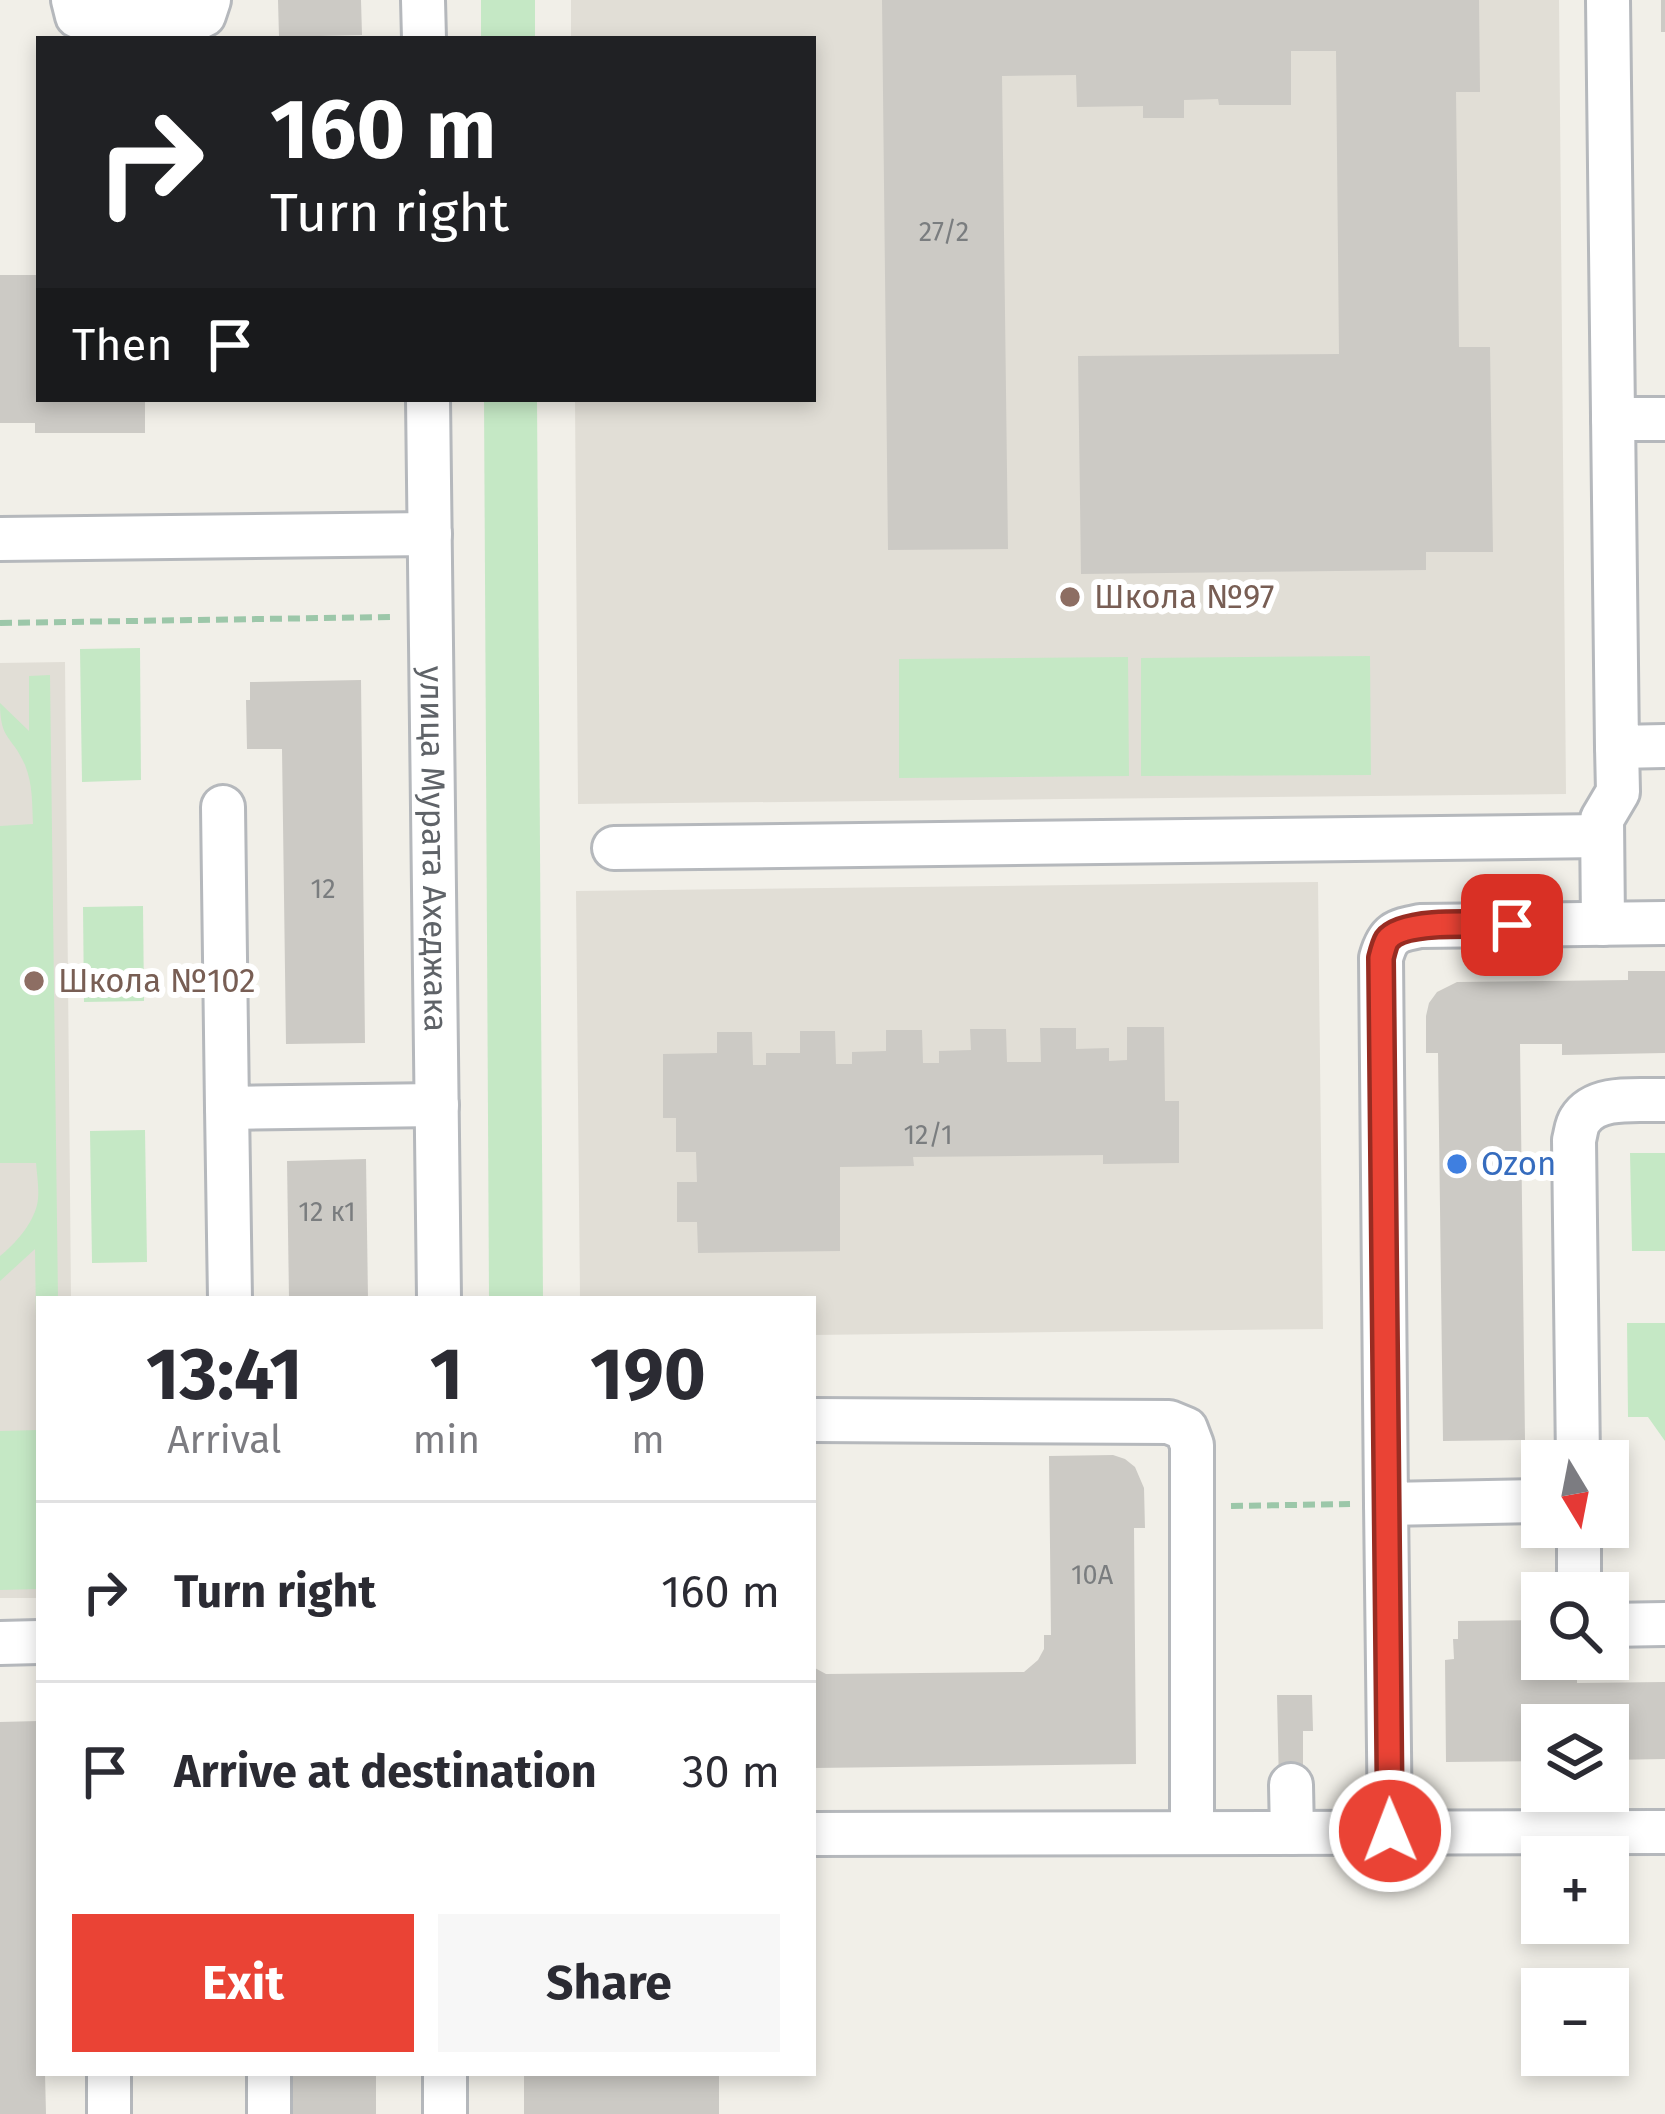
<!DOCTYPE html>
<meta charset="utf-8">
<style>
body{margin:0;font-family:"Fira Sans",sans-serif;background:#f7f7f7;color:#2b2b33;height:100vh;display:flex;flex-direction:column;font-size:45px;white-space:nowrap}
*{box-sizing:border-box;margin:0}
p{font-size:39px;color:#7c7c81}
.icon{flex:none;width:66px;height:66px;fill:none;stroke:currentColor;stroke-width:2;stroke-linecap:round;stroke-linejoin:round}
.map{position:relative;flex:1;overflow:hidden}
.side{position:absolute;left:36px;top:1296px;width:780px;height:780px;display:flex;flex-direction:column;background:#fff;border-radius:0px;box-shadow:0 6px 18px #0003}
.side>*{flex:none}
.guide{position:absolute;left:36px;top:36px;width:780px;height:366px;border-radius:0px;box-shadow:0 6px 18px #0003;background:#202124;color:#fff;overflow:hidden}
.needle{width:78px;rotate:170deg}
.fabs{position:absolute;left:1521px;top:1440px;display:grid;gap:24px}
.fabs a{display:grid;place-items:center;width:108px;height:108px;border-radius:0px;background:#fff;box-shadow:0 6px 18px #0003;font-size:60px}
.pin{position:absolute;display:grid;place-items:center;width:102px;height:102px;color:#fff;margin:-51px;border-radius:24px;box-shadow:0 6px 18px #0006}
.me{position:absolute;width:132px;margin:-66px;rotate:359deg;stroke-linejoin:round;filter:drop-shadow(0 0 9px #0008)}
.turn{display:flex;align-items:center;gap:42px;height:252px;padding:0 36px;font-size:54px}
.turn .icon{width:156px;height:156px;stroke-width:2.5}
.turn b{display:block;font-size:84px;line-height:102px}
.then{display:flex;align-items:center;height:114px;padding:0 36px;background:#0003;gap:24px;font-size:45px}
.eta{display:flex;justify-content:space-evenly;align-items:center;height:204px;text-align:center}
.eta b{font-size:72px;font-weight:700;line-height:84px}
.primary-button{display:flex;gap:24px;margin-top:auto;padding:24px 36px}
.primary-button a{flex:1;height:138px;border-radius:0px;background:#ea4335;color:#fff;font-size:48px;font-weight:700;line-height:138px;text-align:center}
.primary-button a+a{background:#f7f7f7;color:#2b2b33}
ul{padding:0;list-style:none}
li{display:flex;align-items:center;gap:36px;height:180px;padding:0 36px;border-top:3px solid #e1e1e2}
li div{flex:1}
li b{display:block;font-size:45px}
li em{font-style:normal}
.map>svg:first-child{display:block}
.education{fill:#e1ded6}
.green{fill:#c5e8c5}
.building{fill:#cccac5}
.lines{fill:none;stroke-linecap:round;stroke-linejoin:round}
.minor-casing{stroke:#b5b8bc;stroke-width:48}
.path{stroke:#9cc7a9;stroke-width:6;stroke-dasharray:12 6;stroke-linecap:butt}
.minor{stroke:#fff;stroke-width:42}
.route-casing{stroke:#982c22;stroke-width:30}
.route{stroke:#ea4335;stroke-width:21}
.education-dot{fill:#8d6e63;stroke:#fff;stroke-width:4.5}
.shop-dot{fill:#3f7fe0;stroke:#fff;stroke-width:4.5}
.labels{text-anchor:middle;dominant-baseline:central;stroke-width:12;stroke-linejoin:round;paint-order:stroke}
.number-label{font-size:27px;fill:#7a7d7f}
.education-label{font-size:33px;fill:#785e54;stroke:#fff;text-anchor:start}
.street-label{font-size:33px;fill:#5f6368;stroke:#fff}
.shop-label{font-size:33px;fill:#366cbe;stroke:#fff;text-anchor:start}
</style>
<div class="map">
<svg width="1665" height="2114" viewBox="0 0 1665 2114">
<rect width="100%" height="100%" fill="#f1efe8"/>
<g class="education">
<path d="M571,0H1559L1566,794L578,804L575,399H813V39H571Z"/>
<path d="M65,662L71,1299H39V1598H0V663Z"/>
<path d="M1318,882L1323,1329L813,1335V1299H580L576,891Z"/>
</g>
<g class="green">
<rect x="481" y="0" width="54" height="39"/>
<path d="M484,399H537L543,1299H489Z"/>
<path d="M140,648L141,780L82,782L80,649Z"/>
<path d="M1370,656L1371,775L1141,776V658Z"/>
<path d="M1128,657L1129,776L899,778V659Z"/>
<path d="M50,675L58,1299H39L37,1388L35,1249L0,1281V1256C15,1244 32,1225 37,1205C40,1193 37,1176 36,1163H0V826L33,824C32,804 33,785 25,765C12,735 0,741 0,703L29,731V676Z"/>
<path d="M143,906L144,1001L84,1002L83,907Z"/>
<path d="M145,1130L147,1262L92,1263L90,1131Z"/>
<path d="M1630,1153H1665V1251H1632Z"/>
<path d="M1627,1323H1665V1441L1648,1417H1628Z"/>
<path d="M39,1430V1589L0,1590V1431Z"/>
</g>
<g class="building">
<path d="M278,0H361L362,35L279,37Z"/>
<path d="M882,0H1479L1480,92H1456L1459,347H1490L1493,552H1426V570L1081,574L1078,356L1339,354L1336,51H1291V105H1219L1218,99L1184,100V118H1143V106L1077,107L1076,75L1002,76L1008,549L888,550Z"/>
<rect x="1661" y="0" width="4" height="32"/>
<path d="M0,275H39V399H145V433H35V423H0Z"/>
<path d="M361,680L365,1043L286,1044L282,749H247L246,700H250V682Z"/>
<path d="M1628,971H1665V1053L1562,1055V1044H1520L1525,1440L1443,1441L1438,1053H1426V1016L1429,1003L1437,992L1457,982L1628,980Z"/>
<path d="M1127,1027H1164L1165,1101H1179V1163L1103,1164V1155L913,1157L914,1166L840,1167V1251L698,1253L697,1222H677V1182H697L696,1152H676V1118H663V1054L717,1053V1032H752L753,1065H766V1053H800V1031H835L836,1064H852V1052L886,1051V1030H922L923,1063H939V1051L971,1050L970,1029H1006L1007,1062H1041L1040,1028H1076V1049L1109,1048V1061L1127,1060Z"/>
<path d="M366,1159L368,1299H289L287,1161Z"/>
<path d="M1113,1455L1125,1459L1135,1467L1144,1488L1145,1528H1134L1136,1764L813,1768V1667L826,1674L1024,1672L1038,1660L1044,1649V1635H1051L1049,1456Z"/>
<path d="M1537,1620V1642L1542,1659L1556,1670L1566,1674H1577V1683L1665,1682V1759L1608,1760V1725H1542V1761L1446,1762L1445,1660L1454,1659L1453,1639H1458V1621Z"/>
<path d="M1277,1695H1312L1313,1731H1303V1784L1279,1785Z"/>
<path d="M39,1721V2073H45L46,2114H0V1722Z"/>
<rect x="524" y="2073" width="195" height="41"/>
<path d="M376,2074V2114H292V2075Z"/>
</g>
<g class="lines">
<g class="minor-casing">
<g id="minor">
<path d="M73,0L77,16L88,21L194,20L204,15L209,0"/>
<path d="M423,0L424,39"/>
<path d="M1608,0L1617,747L1665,746"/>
<path id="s1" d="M428,399L439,1299"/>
<path d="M1613,419H1665"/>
<path d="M0,539L430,534"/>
<path d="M223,807L227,1108L437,1105"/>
<path d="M614,848L1602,836"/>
<path d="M1603,924L1602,819L1618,792L1617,747"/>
<path d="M227,1108L230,1299"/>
<path d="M813,1420L1169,1422L1186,1429L1192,1445V1833"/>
<path d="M1578,1461L1574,1140C1576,1133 1576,1126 1580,1120C1596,1094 1639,1101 1665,1100"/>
<path d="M1542,1501L1386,1504L1381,958C1388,933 1395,931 1420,926L1665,923"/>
<path d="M1386,1504L1390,1831"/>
<path d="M1579,1527V1593"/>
<path d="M1608,1625L1665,1624"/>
<path d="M0,1643L39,1642"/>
<path d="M1291,1785L1292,1833"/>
<path d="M813,1834L1665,1832"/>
<path d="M109,2073V2114"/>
<path d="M269,2073V2114"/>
<path d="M445,2073V2114"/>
</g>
</g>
<g class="path">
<path d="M0,623L391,617"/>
<path d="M1231,1506L1350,1504"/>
</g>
<use href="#minor" class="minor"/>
</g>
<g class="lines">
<g class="route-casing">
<path id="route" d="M1390,1831L1381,958C1382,954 1385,943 1387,940C1403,918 1485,925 1512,925"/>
</g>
<use href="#route" class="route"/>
</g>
<g class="education-dot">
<circle cx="1070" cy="597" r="12"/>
<circle cx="34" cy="981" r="12"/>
</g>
<circle class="shop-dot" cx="1457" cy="1164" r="12"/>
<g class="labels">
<g class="number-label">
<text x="944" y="232">27/2</text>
<text x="323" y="889">12</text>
<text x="928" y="1135">12/1</text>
<text x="327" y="1212">12 к1</text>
<text x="1092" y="1575">10А</text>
</g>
<g class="education-label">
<text x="1094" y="597">Школа №97</text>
<text x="58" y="981">Школа №102</text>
</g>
<g class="street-label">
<text stroke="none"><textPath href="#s1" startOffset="450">улица Мурата Ахеджака</textPath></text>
</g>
<g class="shop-label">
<text x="1481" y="1164">Ozon</text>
</g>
</g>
</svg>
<div class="fabs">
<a><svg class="needle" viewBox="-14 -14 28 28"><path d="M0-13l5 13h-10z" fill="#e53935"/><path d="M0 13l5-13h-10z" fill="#7c7c81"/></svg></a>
<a><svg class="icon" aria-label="search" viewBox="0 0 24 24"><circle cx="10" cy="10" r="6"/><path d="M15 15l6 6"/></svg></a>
<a><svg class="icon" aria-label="layers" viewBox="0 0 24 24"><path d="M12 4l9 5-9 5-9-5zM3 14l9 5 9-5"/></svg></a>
<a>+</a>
<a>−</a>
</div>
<div class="pin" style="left:1512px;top:925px;background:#d93025"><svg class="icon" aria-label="arrive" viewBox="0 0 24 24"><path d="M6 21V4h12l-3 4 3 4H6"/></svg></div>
<svg class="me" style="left:1390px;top:1831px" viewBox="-20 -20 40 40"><circle r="17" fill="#ea4335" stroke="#fff" stroke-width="3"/><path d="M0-11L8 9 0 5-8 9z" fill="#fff"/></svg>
<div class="guide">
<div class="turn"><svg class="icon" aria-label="right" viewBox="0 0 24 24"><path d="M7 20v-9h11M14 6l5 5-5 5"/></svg><div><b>160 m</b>Turn right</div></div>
<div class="then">Then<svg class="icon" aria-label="arrive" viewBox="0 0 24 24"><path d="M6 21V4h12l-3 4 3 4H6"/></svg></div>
</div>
<section class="side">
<div class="eta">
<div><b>13:41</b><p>Arrival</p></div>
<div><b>1</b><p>min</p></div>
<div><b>190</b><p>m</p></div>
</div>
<ul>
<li><svg class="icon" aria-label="right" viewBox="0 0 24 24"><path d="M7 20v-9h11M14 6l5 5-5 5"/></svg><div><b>Turn right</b></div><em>160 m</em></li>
<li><svg class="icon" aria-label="arrive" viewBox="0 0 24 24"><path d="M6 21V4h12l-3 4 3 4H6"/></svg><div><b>Arrive at destination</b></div><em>30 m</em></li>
</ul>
<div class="primary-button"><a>Exit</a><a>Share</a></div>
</section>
</div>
